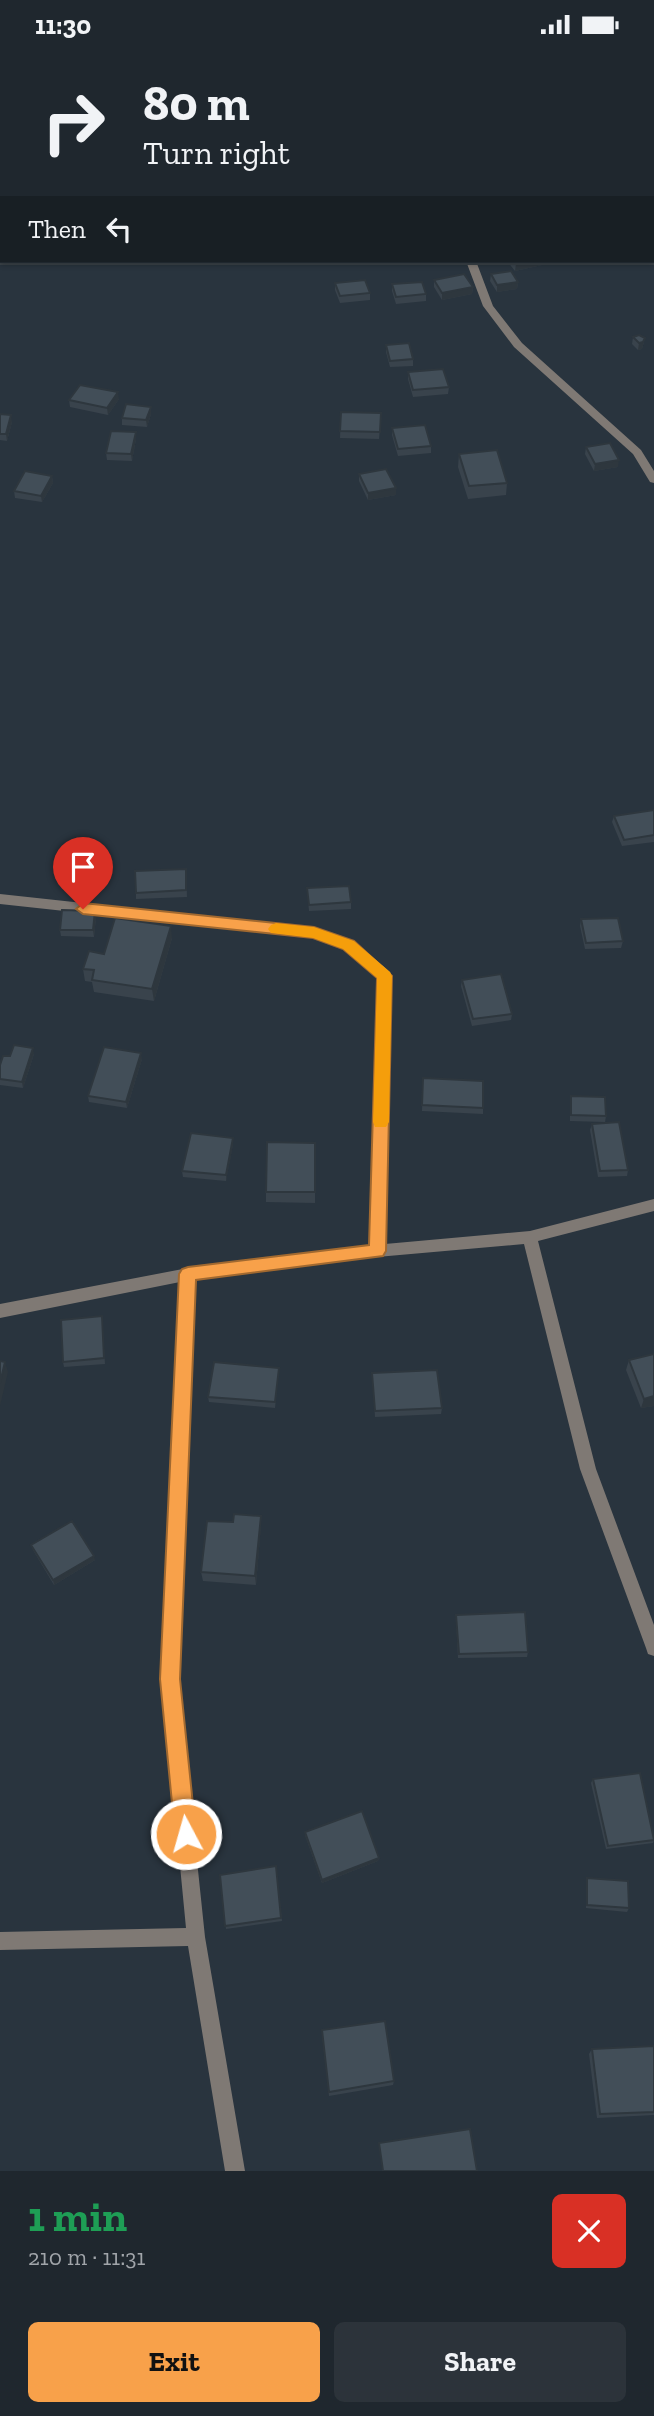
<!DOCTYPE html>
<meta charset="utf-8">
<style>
body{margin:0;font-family:"Zilla Slab",serif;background:#2c333a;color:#f1f3f6;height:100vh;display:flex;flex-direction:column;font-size:26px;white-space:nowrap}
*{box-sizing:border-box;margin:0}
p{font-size:23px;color:#a1a5aa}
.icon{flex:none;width:38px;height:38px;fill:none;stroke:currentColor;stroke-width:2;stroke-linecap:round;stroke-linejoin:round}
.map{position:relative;height:2122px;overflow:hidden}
.details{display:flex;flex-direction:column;background:#1f272e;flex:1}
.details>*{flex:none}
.top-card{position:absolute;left:0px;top:0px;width:654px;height:214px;box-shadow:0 2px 5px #0004,0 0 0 2px #3c444a;background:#1f272e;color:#f1f3f6;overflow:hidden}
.pin{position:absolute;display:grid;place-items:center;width:60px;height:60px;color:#fff;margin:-72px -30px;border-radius:50% 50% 50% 0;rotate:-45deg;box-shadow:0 0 7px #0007}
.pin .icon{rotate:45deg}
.me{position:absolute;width:77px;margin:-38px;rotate:354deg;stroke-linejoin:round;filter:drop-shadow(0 0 5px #0008)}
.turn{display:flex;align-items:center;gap:24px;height:147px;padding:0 28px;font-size:32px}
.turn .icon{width:91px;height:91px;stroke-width:2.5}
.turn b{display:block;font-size:49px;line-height:60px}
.then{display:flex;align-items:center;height:66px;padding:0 28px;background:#0003;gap:14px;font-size:26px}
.round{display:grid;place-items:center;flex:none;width:74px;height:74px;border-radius:10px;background:#2c333a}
.overview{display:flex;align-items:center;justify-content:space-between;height:119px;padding:0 28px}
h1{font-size:42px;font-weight:700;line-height:52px;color:#1e9e55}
.button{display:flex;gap:14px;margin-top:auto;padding:14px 28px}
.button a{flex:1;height:80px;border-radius:10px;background:#f8a14a;color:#111;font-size:28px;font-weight:700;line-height:80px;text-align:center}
.button a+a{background:#2c333a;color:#f1f3f6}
.status{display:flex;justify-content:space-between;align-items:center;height:49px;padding:0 35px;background:#1f272e;direction:ltr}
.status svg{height:19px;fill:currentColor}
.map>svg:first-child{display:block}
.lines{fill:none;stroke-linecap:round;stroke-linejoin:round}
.minor{fill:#7f7974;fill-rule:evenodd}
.wall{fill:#39434c}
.shaded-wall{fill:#2e373e}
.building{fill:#424e58;stroke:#2e373e;stroke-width:2}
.route{fill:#f8a14a;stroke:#a16930;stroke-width:2}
.slow{fill:#f59e0b}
</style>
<div class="status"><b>11:30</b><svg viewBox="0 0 49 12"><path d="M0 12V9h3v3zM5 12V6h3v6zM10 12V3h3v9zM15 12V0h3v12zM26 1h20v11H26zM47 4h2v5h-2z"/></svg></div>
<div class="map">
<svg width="654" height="2122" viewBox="0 0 654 2122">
<rect width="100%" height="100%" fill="#29343e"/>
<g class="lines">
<g class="minor">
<path d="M185,0H194L195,2H186Z"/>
<rect x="653" y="204" width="1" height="7"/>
<path d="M466,212H476L493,257L522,294L641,401L654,422V434L650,433L633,405L514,298L483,257Z"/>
<path d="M0,845L314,879L354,892L390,923L392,927L385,1195L530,1182L654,1150V1162L538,1192L596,1420L654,1576V1607L648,1605L646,1599L580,1420L524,1195L377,1208L195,1231L178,1630L205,1888L245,2122H225L188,1897L0,1901V1883L186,1879L162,1630L180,1233L0,1269V1255L188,1219L370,1197L378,929L344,900L313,889L0,855Z"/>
</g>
</g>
<g class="wall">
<path d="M427,0H451L448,2H432Z"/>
<path d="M310,212H335L334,216L310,214Z"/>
<path d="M507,212H542V216L515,222Z"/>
<path d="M491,225L518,233L517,240L497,243L490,232Z"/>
<path d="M434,231L473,238L472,245L442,251L434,238Z"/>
<path d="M335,234L370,244V251L340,254L335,241Z"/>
<path d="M392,235L426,245V252L396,255L392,242Z"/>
<path d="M633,288L645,289L642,300L638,301L632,295Z"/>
<path d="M386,296L413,310V317L390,318L386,303Z"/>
<path d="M408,323L449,338L448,345L413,348L408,330Z"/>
<path d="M119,350L108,366L70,358L69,351Z"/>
<path d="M341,363L381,364L379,390L340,389Z"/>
<path d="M0,365L12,373L7,392L0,391Z"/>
<path d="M151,365L147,378L122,376V369Z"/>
<path d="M392,379L431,397V404L398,407L392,386Z"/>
<path d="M136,390L132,412L107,411L106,404Z"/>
<path d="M586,398L618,418L594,422L585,405Z"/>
<path d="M459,405L507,434L506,446L468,450L458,418Z"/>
<path d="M359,425L396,439V446L368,451L359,432Z"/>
<path d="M52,427L53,434L42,453L15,449L14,442Z"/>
<path d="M654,761V793L622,797L612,773L614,767Z"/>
<path d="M186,820L187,848L136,850V844Z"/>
<path d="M307,839L351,853V860L309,862Z"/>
<path d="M96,868L94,888L61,887L60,881Z"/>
<path d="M581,870L623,892L621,899L585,900L580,877Z"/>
<path d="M172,889L154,952L94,943L92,933L85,932L83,920L104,905Z"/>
<path d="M462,931L512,965L511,971L472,977L461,937Z"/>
<path d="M34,1005L23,1039L0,1036V1016L10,1007Z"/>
<path d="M142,1010L127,1059L89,1053L88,1047Z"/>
<path d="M423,1029L483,1059V1065L422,1062Z"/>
<path d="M571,1047L606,1067L605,1073L570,1072V1054Z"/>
<path d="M592,1075L628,1121L627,1127L598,1128L590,1081Z"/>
<path d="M315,1094V1154L266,1153V1143Z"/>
<path d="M233,1095L226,1132L183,1128L182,1122Z"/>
<path d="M102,1267L105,1315L64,1318L63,1313Z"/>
<path d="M654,1305V1357L641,1359L626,1321L629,1311Z"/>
<path d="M279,1319L275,1359L209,1353L208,1348Z"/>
<path d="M372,1324L442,1359L441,1365L375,1368Z"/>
<path d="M261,1476L256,1536L203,1532L201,1523Z"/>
<path d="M31,1496L95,1511L54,1536L33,1501Z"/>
<path d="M456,1566L528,1603L527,1608L458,1609L456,1570Z"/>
<path d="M593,1730L654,1791L653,1794L606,1800L591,1734Z"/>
<path d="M305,1783L379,1809L378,1812L322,1834L305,1786Z"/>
<path d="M276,1817L282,1872L226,1880L220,1826Z"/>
<path d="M587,1829L629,1859L627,1863L586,1859V1832Z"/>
<path d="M322,1986L394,2032L393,2036L329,2047Z"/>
<path d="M654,1997V2066L597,2069L589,2005L592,2000Z"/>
</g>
<g class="shaded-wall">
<path d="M531,212H542V216L515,222L516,215Z"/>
<path d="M518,233L517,240L497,243V236Z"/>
<path d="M473,238L472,245L442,251V244Z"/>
<path d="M645,289L642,300L638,301L639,294Z"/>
<path d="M118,343L119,350L108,366L107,359Z"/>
<path d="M151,358V365L147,378L146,371Z"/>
<path d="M11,366L12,373L7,392L6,385Z"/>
<path d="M136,383V390L132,412L131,405Z"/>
<path d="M619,411L618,418L594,422L595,415Z"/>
<path d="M52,427L53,434L42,453L41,447Z"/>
<path d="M396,439V446L368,451V444Z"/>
<path d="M95,862L96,868L94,888L93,881Z"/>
<path d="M171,877L172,889L154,952L152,940Z"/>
<path d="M33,999L34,1005L23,1039L22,1033Z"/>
<path d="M141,1004L142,1010L127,1059L126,1053Z"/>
<path d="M233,1089V1095L226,1132V1126Z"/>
<path d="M5,1313L8,1323L0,1357V1334Z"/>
<path d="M654,1347V1357L641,1359L644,1350Z"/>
<path d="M261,1467V1476L256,1536L255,1527Z"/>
<path d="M94,1507L95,1511L54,1536L53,1531Z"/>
<path d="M379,1809L378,1812L322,1834V1831Z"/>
</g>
<g class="building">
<rect x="106" y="0" width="22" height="2"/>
<path d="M151,0H174L167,2H153Z"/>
<path d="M220,0H233L236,2H215Z"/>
<rect x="653" y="133" width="1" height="19"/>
<path d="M513,212H531L516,215Z"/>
<path d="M511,222L518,233L497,236L491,225Z"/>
<path d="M464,225L473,238L442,244L434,231Z"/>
<path d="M365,231L370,244L340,247L335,234Z"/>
<path d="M422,233L426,245L396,248L392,235Z"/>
<path d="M639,286L645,289L643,293L639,294L633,288Z"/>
<path d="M409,294L413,310L390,312L386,296Z"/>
<path d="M443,320L449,338L413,341L408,323Z"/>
<path d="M80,336L118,343L107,359L69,351Z"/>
<path d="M126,355L151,358L146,371L122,369Z"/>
<path d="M341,363L381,364L380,383L340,382Z"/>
<path d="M0,365L11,366L6,385H0Z"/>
<path d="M425,376L431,397L398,400L392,379Z"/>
<path d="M111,382L136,383L131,405L106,404Z"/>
<path d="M610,394L619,411L595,415L586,398Z"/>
<path d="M497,401L507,434L469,437L459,405Z"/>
<path d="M386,420L396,439L368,444L359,425Z"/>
<path d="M25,422L52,427L41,447L14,442Z"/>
<path d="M654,761V786L624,791L614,767Z"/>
<path d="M186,820V841L136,844L135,822Z"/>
<path d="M349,837L351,853L309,856L307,839Z"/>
<path d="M62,861L95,862L93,881H60Z"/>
<path d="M115,869L171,877L152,940L92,931L94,921L83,920L89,902L104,905Z"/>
<path d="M618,869L623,892L586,894L581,870Z"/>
<path d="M501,925L512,965L473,970L462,931Z"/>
<path d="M14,996L33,999L22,1033L0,1030V1016L3,1007H10Z"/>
<path d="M104,998L141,1004L126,1053L88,1047Z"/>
<path d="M423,1029L483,1032V1059L422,1056Z"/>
<path d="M571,1047L605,1048L606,1067L571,1066Z"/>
<path d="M619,1073L628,1121L600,1122L592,1075Z"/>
<path d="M191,1084L233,1089L226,1126L182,1122Z"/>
<path d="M267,1093L315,1094V1143H266Z"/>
<path d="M102,1267L104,1309L63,1313L61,1271Z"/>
<path d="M654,1305V1347L644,1350L629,1311Z"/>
<path d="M0,1312L5,1313L0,1334Z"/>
<path d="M214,1313L279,1319L275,1353L208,1348Z"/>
<path d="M437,1321L442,1359L375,1362L372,1324Z"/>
<path d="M234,1465L261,1467L255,1527L201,1523L207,1472L233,1473Z"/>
<path d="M72,1472L94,1507L53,1531L31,1496Z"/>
<path d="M525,1563L528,1603L459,1605L456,1566Z"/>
<path d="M640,1724L654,1791L608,1797L593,1730Z"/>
<path d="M362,1762L379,1809L322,1831L305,1783Z"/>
<path d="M276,1817L281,1869L225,1877L220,1826Z"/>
<path d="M587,1829L628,1832L629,1859L587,1856Z"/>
<path d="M385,1972L394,2032L329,2043L322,1981Z"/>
<path d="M654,1997V2063L600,2065L592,2000Z"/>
<path d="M470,2080L477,2122H383L379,2094Z"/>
</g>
<path class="route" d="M83,854L314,878L354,892L392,927L386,1202L383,1207L196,1231L180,1630L196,1785L193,1792L186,1795L178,1792L175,1785L160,1630L179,1225L182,1220L188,1218L369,1196L377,929L343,900L313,889L83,865L76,860Z"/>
<path class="slow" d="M276,874L314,878L354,892L390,923L392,927L389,1073L386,1078H375L373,1073L377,929L343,900L313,889L271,884L268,880L271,876Z"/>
</svg>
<div class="pin" style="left:83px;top:860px;background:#d93025"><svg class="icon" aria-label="arrive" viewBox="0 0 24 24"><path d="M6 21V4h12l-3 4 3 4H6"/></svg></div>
<svg class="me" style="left:186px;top:1785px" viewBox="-20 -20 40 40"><circle r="17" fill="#f8a14a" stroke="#fff" stroke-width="3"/><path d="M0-11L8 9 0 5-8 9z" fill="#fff"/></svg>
<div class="top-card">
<div class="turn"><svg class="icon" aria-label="right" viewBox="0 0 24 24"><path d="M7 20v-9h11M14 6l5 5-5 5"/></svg><div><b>80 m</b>Turn right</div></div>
<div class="then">Then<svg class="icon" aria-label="left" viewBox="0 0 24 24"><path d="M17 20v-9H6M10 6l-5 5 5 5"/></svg></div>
</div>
</div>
<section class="details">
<div class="overview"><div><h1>1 min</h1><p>210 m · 11:31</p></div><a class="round" style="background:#d93025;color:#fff"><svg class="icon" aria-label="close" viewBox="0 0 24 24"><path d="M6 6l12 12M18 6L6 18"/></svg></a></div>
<div class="button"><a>Exit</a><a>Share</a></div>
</section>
